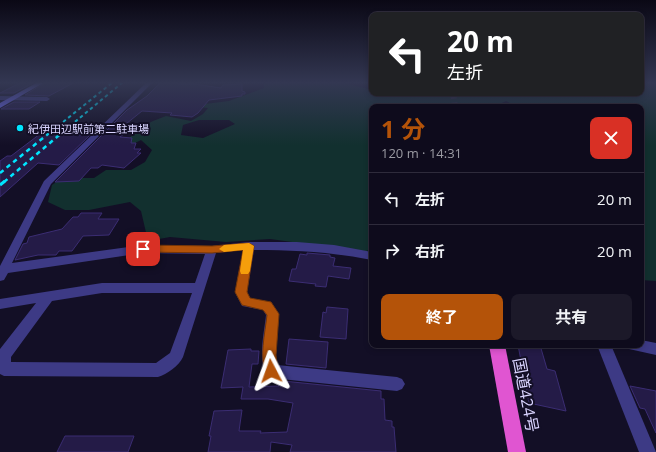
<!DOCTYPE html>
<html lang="ja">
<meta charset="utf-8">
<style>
body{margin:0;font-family:"Open Sans","Noto Sans JP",sans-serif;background:#1c1929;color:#f1f3f6;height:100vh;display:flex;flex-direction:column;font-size:15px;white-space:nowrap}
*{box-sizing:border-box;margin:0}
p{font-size:13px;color:#9b9ba3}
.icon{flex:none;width:22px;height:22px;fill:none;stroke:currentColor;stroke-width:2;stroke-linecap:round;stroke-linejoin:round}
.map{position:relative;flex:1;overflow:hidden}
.details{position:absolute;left:369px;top:104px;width:275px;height:244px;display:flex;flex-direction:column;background:#0e0b1c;border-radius:8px;box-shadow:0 2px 6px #0003,0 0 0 1px #2e2b3b}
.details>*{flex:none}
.banner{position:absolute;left:369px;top:12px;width:275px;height:84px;border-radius:8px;box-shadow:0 2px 6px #0003,0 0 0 1px #2e2b3b;background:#202124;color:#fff;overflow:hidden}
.pin{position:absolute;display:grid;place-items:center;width:34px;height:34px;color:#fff;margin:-17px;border-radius:8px;box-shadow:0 2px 6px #0006}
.me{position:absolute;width:44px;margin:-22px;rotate:356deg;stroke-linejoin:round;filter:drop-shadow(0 0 3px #0008)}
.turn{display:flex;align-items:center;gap:14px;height:84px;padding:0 12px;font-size:18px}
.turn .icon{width:52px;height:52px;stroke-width:2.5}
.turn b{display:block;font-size:28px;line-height:34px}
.round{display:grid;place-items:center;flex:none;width:42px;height:42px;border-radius:8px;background:#1c1929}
.overview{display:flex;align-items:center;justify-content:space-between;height:68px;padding:0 12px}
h1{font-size:24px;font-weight:700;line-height:30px;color:#b45309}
.button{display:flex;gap:8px;margin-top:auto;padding:8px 12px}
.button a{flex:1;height:46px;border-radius:8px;background:#b45309;color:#fff;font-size:16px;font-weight:700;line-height:46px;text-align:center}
.button a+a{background:#1c1929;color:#f1f3f6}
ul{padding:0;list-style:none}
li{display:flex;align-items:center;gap:12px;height:52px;padding:0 12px;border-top:1px solid #2e2b3b}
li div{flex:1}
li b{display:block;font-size:15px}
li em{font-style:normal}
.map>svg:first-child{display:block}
.green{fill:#12302f;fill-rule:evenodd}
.building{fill:#241b47;stroke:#3b2d73}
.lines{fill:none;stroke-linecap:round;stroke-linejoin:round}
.trunk-tunnel{stroke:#312d47;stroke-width:6;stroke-dasharray:6 3.5;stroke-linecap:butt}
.minor{fill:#3d3a85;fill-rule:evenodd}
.secondary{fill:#6f6bff;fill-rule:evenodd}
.trunk{fill:#e055d1;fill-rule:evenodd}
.rail-far2{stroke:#00e5ff;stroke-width:2;stroke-dasharray:3.5 3;stroke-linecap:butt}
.rail-far1{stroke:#00e5ff;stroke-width:2.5;stroke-dasharray:4.5 4;stroke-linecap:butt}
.rail{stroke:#00e5ff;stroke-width:3;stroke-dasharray:6 5;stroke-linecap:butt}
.route{fill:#b45309;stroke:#753606}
.slow{fill:#f59e0b}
.poi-dot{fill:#00e5ff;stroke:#130f26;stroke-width:1.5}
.labels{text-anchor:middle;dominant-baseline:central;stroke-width:4;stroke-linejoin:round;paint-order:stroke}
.far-poi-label{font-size:11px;fill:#d9d4ff;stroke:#130f26;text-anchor:start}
.near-street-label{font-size:16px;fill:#d9d4ff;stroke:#130f26}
</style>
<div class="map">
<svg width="656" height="452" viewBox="0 0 656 452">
<rect width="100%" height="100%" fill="#130f26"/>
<path class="green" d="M268,82H341L372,90V93H641V82H656V281L641,280V107H518L506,101L493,107H372V246L366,252L270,239L226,242L170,237L148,241L141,211L130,202L89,210H65L48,202L52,185L62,178H94L106,170H131L145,162L152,150L141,140L119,151L137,129L153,121L166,116L191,121L203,114L208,108L189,106L229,101L264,88V84ZM199,120H229L235,124L203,138L181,135L183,125Z"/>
<g class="building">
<path d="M22,82H35L14,93H0Z"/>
<path d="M46,82H75L49,96L25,95Z"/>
<path d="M161,82H179L178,84H194L221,88L223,85L242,84V91L245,92V94H242V96L209,100L198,113L192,117L170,115L172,113L142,111L116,132L125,133L120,137L132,138L131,143H136L134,149H141L137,153H141L124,168L102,165L98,168H91L79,181L55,182L127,110L147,96Z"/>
<path d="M14,102H40L29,109H1Z"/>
<path d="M40,134L90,135L59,165L38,163L0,197V161L7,156H11Z"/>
<path d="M81,213H102L98,219H119L109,235L83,236L72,251H59L56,255H38L15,260L23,244L27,243L29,237L62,229L73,217H78Z"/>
<path d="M307,253L330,255V257L335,258L333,266L351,268L349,279L328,276L326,287L315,286L316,284L289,281L292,269H296L300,254L307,255Z"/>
<path d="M327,307L348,309L346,339L320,337L323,312L326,313Z"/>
<path d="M289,339L328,342L326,368L286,364Z"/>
<path d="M518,345H540L547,369L555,371L566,411L529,403Z"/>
<path d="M251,349V351H259L258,364H252L249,387L279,386V383H282L283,381L381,391V399H384L385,420L392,421V427H394L396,452H290L292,445L271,442L270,452H208L211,436H209L214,411L242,410L239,431H261L260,433L287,432L293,403L268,399H241L243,387L221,388L228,350Z"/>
<path d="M630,386L656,391V433L645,409L640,408Z"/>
<path d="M65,436H134L128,452H57Z"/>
</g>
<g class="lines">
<path class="trunk-tunnel" d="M453,93L455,107"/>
<g class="minor">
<path d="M147,82H153L51,184L12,263L143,245L212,246L249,242H297L334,245L372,252V260C331,252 296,250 254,250L247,292L250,298L271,302L279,314L276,355L277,365L397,377L402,379L405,384L402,389L397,391L271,378L266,376C258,358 264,334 266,315L263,310L242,306L235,292L243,250L216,253L183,357C179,366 167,374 158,377L4,376L0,374V349L36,303L0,309V299L102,283H195L205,254L143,253L8,273L4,280L0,281V266L44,181ZM102,293H192L170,353L156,363L11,362V357L52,301Z"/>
<path d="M0,96L47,97L50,99L47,101L0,100Z"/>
<path d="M641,340L656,343V355L629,349L627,345H641Z"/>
<path d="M597,345H611L656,452H639Z"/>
</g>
<path class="secondary" d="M38,82H45L0,108V103Z"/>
<path class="trunk" d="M489,345H505L526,452H508Z"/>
<g class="rail-far2">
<path d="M58,126L113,82"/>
<path d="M70,126L123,82"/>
</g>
<g class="rail-far1">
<path d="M0,173L59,125"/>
<path d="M4,182L71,125"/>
</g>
<path class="rail" d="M0,185L5,181"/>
</g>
<linearGradient id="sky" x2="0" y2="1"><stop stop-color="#0a0815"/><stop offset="0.57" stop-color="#333752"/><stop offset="1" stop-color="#333752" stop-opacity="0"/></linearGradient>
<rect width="656" height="145" fill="url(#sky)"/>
<path class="route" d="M249,243L254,246L247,292L250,298L271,302L279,314L276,355L278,371L276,375L271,377L266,375C259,358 265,333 267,315L263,310L242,305L235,292L243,250L212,253L143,252L139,249L143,245L212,246Z"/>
<path class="slow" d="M249,243L254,246L250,271L248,274H241L240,271L243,250L224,252L219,249L224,245Z"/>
<circle class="poi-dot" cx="20" cy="128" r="4"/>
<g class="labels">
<g class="far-poi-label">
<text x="28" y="128">紀伊田辺駅前第二駐車場</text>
</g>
<g class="near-street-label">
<text transform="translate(526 395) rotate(79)">国道424号</text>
</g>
</g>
</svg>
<div class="pin" style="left:143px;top:249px;background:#d93025"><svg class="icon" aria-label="arrive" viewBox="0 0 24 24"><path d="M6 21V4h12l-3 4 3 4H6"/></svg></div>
<svg class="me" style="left:271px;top:371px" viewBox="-20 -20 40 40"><path d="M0-17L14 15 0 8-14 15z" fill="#b45309" stroke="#fff" stroke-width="4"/></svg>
<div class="banner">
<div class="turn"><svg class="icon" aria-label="left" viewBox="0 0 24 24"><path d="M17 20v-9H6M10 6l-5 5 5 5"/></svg><div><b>20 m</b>左折</div></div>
</div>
<section class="details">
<div class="overview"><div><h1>1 分</h1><p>120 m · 14:31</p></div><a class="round" style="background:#d93025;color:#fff"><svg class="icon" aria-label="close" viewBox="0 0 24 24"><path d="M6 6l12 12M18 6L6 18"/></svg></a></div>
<ul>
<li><svg class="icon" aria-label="left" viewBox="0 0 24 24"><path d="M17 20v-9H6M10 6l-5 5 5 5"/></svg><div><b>左折</b></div><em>20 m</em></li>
<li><svg class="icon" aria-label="right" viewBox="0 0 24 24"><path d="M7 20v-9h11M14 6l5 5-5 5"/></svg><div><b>右折</b></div><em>20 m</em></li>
</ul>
<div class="button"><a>終了</a><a>共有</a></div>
</section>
</div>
